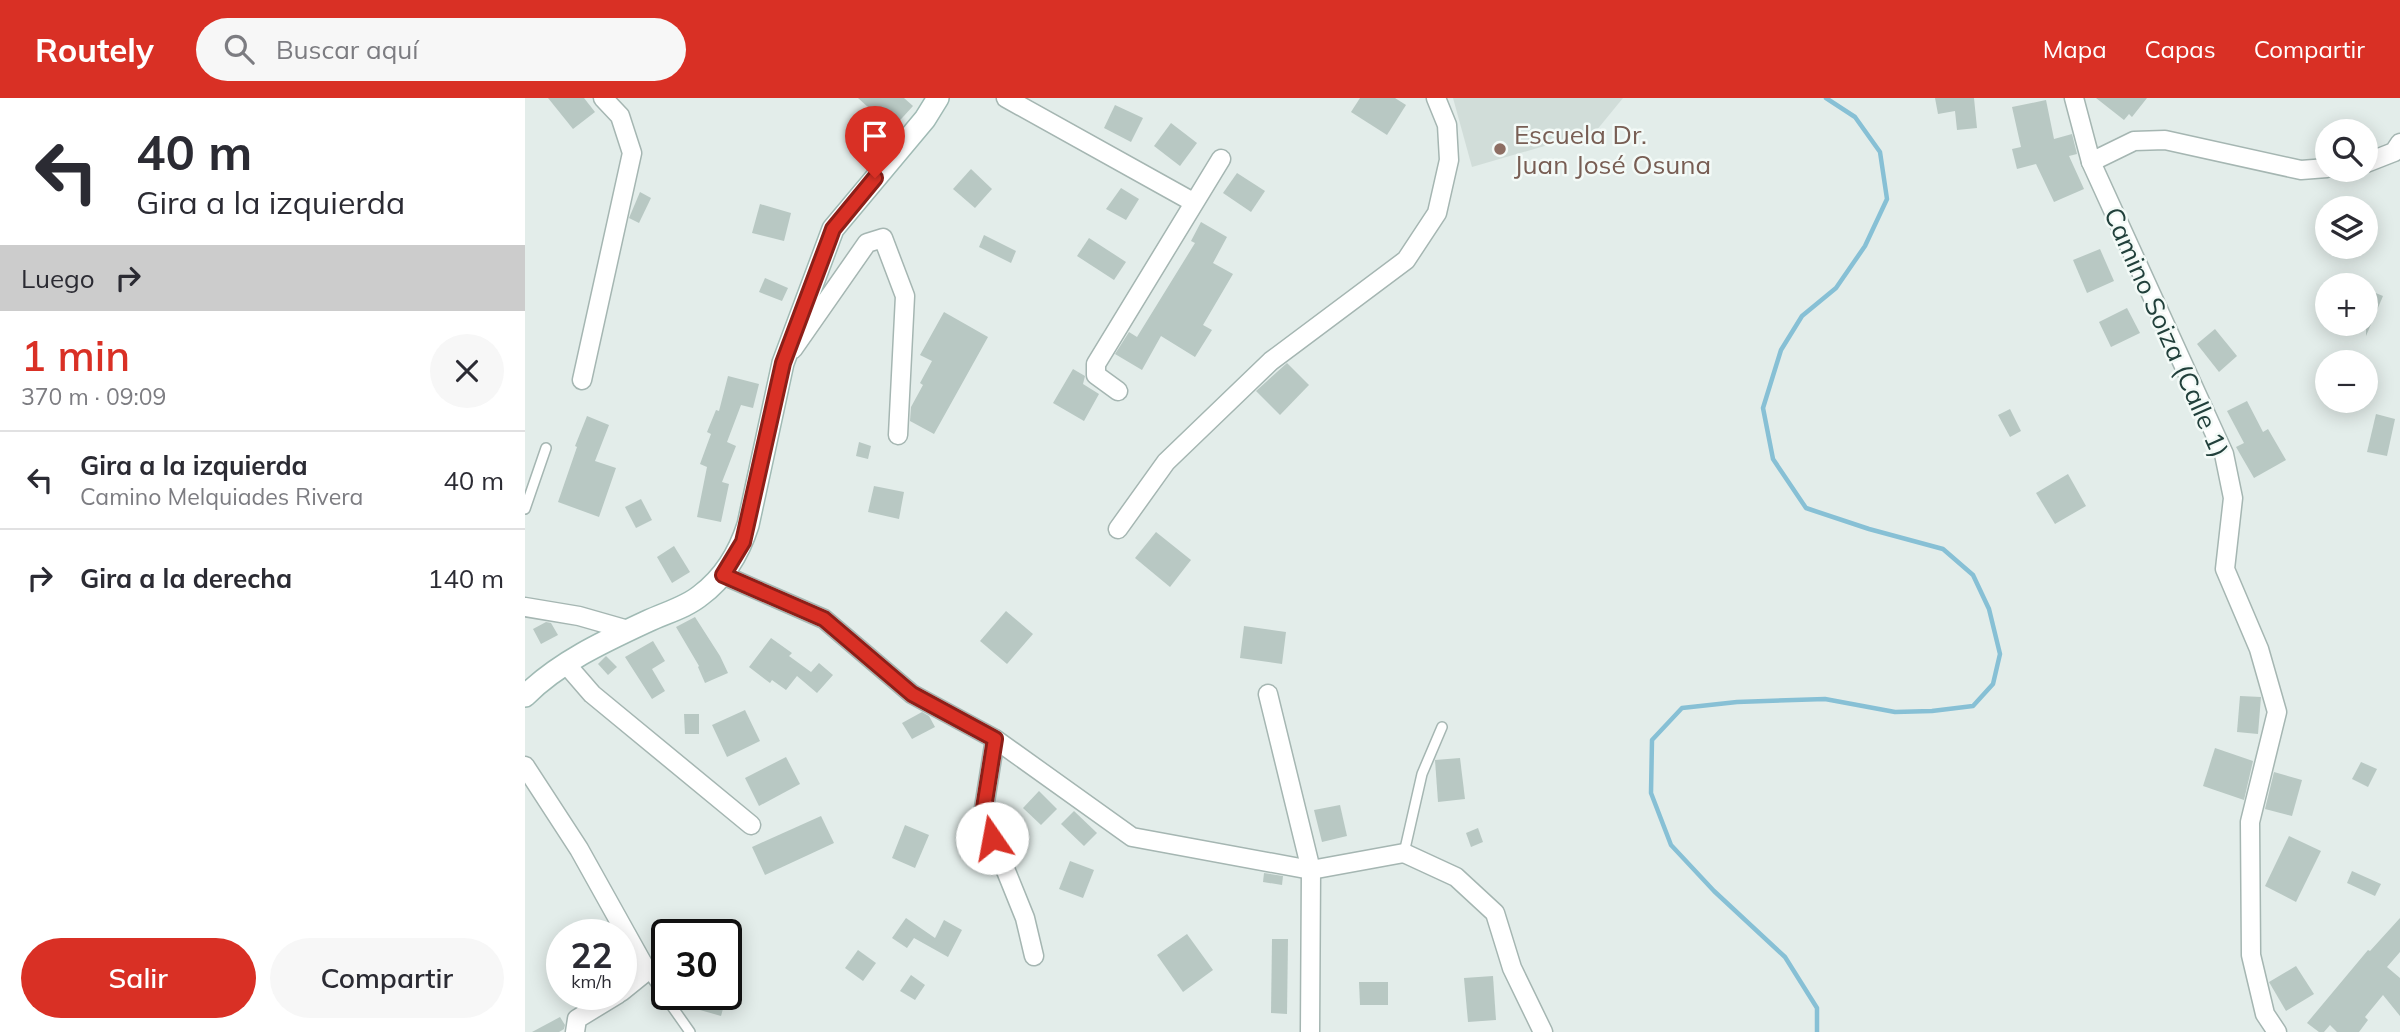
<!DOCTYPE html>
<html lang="es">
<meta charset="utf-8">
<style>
body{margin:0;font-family:Mulish,sans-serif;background:#f7f7f7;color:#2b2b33;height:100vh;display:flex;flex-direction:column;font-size:26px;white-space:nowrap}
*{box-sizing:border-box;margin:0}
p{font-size:23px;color:#7c7c81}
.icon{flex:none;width:38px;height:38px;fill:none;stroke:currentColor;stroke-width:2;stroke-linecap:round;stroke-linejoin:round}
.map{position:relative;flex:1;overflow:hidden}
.panel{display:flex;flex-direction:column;background:#fff;width:525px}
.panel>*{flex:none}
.hud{background:#fff;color:#2b2b33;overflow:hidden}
.fabs{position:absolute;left:1790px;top:21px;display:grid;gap:14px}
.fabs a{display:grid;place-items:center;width:63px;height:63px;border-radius:50%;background:#fff;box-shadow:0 4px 18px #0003;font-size:35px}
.speed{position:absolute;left:21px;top:821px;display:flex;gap:14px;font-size:35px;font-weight:700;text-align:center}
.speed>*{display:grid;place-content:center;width:91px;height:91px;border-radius:50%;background:#fff;box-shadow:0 4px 18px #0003;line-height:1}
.speed small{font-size:18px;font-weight:400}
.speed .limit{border:4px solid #111;border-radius:10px;background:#fff;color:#111}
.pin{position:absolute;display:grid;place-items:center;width:60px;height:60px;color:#fff;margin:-72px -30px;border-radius:50% 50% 50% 0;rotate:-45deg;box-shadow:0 0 7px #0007}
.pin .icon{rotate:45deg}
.me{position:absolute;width:77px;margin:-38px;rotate:348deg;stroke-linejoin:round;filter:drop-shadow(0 0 5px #0008)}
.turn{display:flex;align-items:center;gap:24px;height:147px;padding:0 21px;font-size:32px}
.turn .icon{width:91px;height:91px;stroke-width:2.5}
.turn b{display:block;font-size:49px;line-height:60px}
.then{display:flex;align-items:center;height:66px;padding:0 21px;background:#0003;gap:14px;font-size:26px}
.round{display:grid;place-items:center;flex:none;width:74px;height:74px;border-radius:37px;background:#f7f7f7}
.overview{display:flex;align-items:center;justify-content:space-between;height:119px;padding:0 21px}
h1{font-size:42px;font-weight:600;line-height:52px;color:#d93025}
.action{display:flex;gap:14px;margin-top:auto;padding:14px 21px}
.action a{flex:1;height:80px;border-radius:42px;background:#d93025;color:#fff;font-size:28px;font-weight:600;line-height:80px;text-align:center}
.action a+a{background:#f7f7f7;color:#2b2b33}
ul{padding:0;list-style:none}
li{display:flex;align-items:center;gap:21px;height:98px;padding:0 21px;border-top:2px solid #e1e1e2}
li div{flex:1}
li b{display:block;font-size:26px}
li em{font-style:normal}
header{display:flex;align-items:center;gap:42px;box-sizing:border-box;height:98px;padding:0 35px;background:#d93025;color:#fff}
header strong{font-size:33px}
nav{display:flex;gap:38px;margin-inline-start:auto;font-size:24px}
.search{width:490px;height:63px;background:#f7f7f7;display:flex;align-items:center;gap:18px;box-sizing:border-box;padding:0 24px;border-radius:38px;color:#7c7c81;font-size:26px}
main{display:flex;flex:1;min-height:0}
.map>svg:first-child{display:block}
.built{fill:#d1ddd9}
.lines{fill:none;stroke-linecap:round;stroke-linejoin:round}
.stream{stroke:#87c0d5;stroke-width:4.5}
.building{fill:#b8c8c3}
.lane-casing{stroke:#a5b6b2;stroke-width:12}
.street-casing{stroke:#a5b6b2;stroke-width:21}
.secondary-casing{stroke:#a0bab4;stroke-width:24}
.lane{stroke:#fff;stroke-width:9}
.street{stroke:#fff;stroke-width:18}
.secondary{stroke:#fff;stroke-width:21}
.route-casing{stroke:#8d1f18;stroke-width:18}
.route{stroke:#d93025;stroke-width:12}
.education-dot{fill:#8d6e63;stroke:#f3faf7;stroke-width:2.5}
.labels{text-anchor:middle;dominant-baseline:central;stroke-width:5;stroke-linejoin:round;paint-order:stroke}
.education-label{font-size:26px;fill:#785e54;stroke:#f3faf7;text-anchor:start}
.street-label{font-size:26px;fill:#21403b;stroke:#f3faf7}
</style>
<header>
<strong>Routely</strong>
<div class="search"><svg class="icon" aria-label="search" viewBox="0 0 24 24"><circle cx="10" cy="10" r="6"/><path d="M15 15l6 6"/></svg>Buscar aquí</div>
<nav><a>Mapa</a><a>Capas</a><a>Compartir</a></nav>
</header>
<main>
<section class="panel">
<div class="hud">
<div class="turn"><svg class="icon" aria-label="left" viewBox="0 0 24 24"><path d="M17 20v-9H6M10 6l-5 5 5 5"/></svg><div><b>40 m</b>Gira a la izquierda</div></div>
<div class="then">Luego<svg class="icon" aria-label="right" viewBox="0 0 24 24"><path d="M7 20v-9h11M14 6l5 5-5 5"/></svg></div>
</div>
<div class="overview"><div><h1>1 min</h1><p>370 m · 09:09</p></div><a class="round"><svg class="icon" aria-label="close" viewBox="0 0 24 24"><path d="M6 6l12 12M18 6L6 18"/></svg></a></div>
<ul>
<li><svg class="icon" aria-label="left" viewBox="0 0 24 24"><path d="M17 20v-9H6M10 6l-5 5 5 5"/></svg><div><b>Gira a la izquierda</b><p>Camino Melquiades Rivera</p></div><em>40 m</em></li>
<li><svg class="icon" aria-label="right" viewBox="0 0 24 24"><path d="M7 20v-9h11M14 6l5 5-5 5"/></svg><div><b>Gira a la derecha</b></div><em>140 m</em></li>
</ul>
<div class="action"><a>Salir</a><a>Compartir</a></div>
</section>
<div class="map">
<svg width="1875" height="934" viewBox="0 0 1875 934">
<rect width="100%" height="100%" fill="#e3edea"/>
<path class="built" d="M928,0H1098L1071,33L947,69Z"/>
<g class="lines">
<path class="stream" d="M1292,934V910L1260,859L1189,793L1146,747L1126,695L1127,642L1157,610L1212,604L1300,601L1370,614L1407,613L1448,608L1468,586L1475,556L1464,511L1448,477L1418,451L1344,431L1281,410L1248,361L1238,310L1256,252L1277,218L1311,190L1340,148L1362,101L1355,54L1330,19L1301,0"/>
</g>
<g class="building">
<path d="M23,0H59L70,14L48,31Z"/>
<path d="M333,0H379L388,8L367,31Z"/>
<path d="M835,0H870L881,7L862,37L826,14Z"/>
<path d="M1410,0H1449L1452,30L1432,32L1430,13L1413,16Z"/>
<path d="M1571,0H1622L1607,19L1604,16L1599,22Z"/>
<path d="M1521,2L1529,41L1547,36L1552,56L1544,58L1559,91L1529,104L1511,66L1492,71L1487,51L1496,49L1487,9Z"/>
<path d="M590,7L618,20L606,44L579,30Z"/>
<path d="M646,25L672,45L655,68L629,48Z"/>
<path d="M446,71L467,91L450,110L428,91Z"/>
<path d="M712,75L740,93L726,114L698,95Z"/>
<path d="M596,90L614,101L601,122L581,111Z"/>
<path d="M115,94L126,100L114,125L104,120Z"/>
<path d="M235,106L266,115L259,143L227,135Z"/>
<path d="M676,124L702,139L688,165L708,176L678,227L687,232L670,259L636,238L617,272L590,256L604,234L612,239L670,145L666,143Z"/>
<path d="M459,137L491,153L486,165L454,149Z"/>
<path d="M564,140L601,164L589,182L552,158Z"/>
<path d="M1575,151L1589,183L1562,195L1548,162Z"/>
<path d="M240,180L263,190L257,203L234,194Z"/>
<path d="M1841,191L1858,198L1841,238Z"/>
<path d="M1602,210L1615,235L1586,249L1574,224Z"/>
<path d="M419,214L463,239L409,336L385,323L386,309L398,287L395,285L407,263L395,257Z"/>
<path d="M1690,231L1712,258L1694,274L1672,246Z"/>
<path d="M762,265L784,287L755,317L731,293Z"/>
<path d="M548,271L560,278L558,286L574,296L559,323L528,305Z"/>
<path d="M203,278L234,286L228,310L216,307L202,344L211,348L197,384L204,386L196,424L172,419L182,369L175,366L186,336L182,334L191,312L194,313Z"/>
<path d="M1722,303L1738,334L1743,331L1761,362L1729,380L1711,349L1719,345L1702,313Z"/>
<path d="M1485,311L1496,333L1485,339L1473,317Z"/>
<path d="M1851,316L1870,321L1862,358L1842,354Z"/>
<path d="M62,318L84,327L70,363L91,370L74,419L33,404L52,349L50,348Z"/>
<path d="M334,344L346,348L343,361L331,358Z"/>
<path d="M1543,376L1561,408L1530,426L1511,395Z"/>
<path d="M349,388L379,394L374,421L343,414Z"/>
<path d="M116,401L127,422L111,430L100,409Z"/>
<path d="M631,434L666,462L645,489L610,460Z"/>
<path d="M149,448L165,474L147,485L132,459Z"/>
<path d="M481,513L508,536L482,566L455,543Z"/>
<path d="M170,519L195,558L203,575L180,585L173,569L174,568L151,529Z"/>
<path d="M21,524L26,525L33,537L16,546L8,531Z"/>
<path d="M719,528L761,534L757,566L715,560Z"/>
<path d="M246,540L267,555L264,558L286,574L294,565L308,577L292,595L272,578L261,592L247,582L245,585L224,569Z"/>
<path d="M128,543L140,563L127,571L140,593L127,601L100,559Z"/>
<path d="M81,558L92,569L83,577L73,566Z"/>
<path d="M1715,598L1736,599L1733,636L1712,634Z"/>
<path d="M220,612L235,643L202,659L187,627Z"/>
<path d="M397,614L404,618L410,629L387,641L377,625Z"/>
<path d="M159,616H174V636H160Z"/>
<path d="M1690,650L1728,663L1719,702L1678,688Z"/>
<path d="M261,659L275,686L234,708L220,680Z"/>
<path d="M935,660L940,701L913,704L910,662Z"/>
<path d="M1836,664L1852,671L1843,689L1827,681Z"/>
<path d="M1749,674L1777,682L1767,718L1740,711Z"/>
<path d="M514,693L532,711L516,727L498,710Z"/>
<path d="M815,707L822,738L797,744L789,712Z"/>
<path d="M549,713L572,735L559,748L536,726Z"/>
<path d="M296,718L309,745L240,777L227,749Z"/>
<path d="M380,727L404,737L390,770L367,760Z"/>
<path d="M953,730L958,744L946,749L941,735Z"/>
<path d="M1764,738L1796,753L1771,804L1740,788Z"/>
<path d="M545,763L569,772L558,800L534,791Z"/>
<path d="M1827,773L1856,786L1850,798L1822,785Z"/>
<path d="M739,775L758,778L757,787L738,784Z"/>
<path d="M381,820L410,840L419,822L437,832L423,859L389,840L382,850L367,840Z"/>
<path d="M1875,820V854L1862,869L1875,880V918L1858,897L1840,919L1843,922L1834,934H1812L1805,927L1799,934H1794L1782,925L1843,852L1845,853Z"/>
<path d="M662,836L688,872L658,894L632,857Z"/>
<path d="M747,841H763L762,916L746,915Z"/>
<path d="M333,852L351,865L338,883L320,870Z"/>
<path d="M1771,868L1789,896L1761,913L1744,884Z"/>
<path d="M386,877L400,887L390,902L375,893Z"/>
<path d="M968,878L971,922L943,924L939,880Z"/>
<path d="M834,884H863V907H835Z"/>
<path d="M179,896H202L196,918L175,912Z"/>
<path d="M35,919L40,927L39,931L34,934H7Z"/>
</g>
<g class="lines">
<g class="lane-casing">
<g id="lane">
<path d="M0,411L21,350"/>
<path d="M879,755L897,676L917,629"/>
<path d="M122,873L165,934"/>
</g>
</g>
<g class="street-casing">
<g id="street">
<path d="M481,0L668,104"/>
<path d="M1549,0L1566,64L1699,356L1708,400L1700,471L1734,551L1752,614L1725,724L1726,857L1740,916L1752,934"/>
<path d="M1566,64L1609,43L1640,42L1776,72L1802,70"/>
<path d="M1841,65L1869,54L1875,45"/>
<path d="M268,251L342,145L358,140L380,198L373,337"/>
<path d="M57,282L107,55L95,18L78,0"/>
<path d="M593,293L571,277V266L696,61"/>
<path d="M593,431L641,364L746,263L881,162L912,115L924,62L922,27L911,0"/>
<path d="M198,477L299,521L387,596L470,641L607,739L786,772L879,755L931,779L970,815L987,870L1018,934"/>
<path d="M0,509L54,518L103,532"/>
<path d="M41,566L67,596L226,727"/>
<path d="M743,596L786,772L785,934"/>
<path d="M470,641L458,716L500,820L509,858"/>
<path d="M0,668L54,751L122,873L96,894"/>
<path d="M50,934L52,921L93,896"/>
</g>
</g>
<g class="secondary-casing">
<path id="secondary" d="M0,598C34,564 80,543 123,523C140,515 162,509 176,497C200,479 214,455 223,427L258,265L308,131L400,21L413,0"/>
</g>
<use href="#lane" class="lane"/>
<use href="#street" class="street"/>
<use href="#secondary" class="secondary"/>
</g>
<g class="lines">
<g class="route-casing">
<path id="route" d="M350,80L308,131L304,142L258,265L218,444L198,477L299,521L387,596L470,641L458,716L467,740"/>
</g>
<use href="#route" class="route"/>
</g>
<circle class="education-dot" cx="975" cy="51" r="7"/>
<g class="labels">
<g class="education-label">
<text x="989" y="36">Escuela Dr.<tspan x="989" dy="30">Juan José Osuna</tspan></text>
</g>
<g class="street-label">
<text transform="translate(1642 234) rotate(66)">Camino Soiza (Calle 1)</text>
</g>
</g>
</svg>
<div class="fabs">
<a><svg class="icon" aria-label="search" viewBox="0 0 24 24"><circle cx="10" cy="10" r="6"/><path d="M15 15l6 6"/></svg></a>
<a><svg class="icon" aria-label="layers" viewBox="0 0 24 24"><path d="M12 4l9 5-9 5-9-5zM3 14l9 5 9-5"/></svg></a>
<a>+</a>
<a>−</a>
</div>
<div class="speed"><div>22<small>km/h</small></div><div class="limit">30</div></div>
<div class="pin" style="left:350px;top:80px;background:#d93025"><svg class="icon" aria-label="arrive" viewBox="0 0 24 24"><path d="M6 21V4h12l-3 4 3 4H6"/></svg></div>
<svg class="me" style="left:467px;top:740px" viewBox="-20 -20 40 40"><circle r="19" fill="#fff"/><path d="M0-13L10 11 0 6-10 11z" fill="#d93025"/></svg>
</div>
</main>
